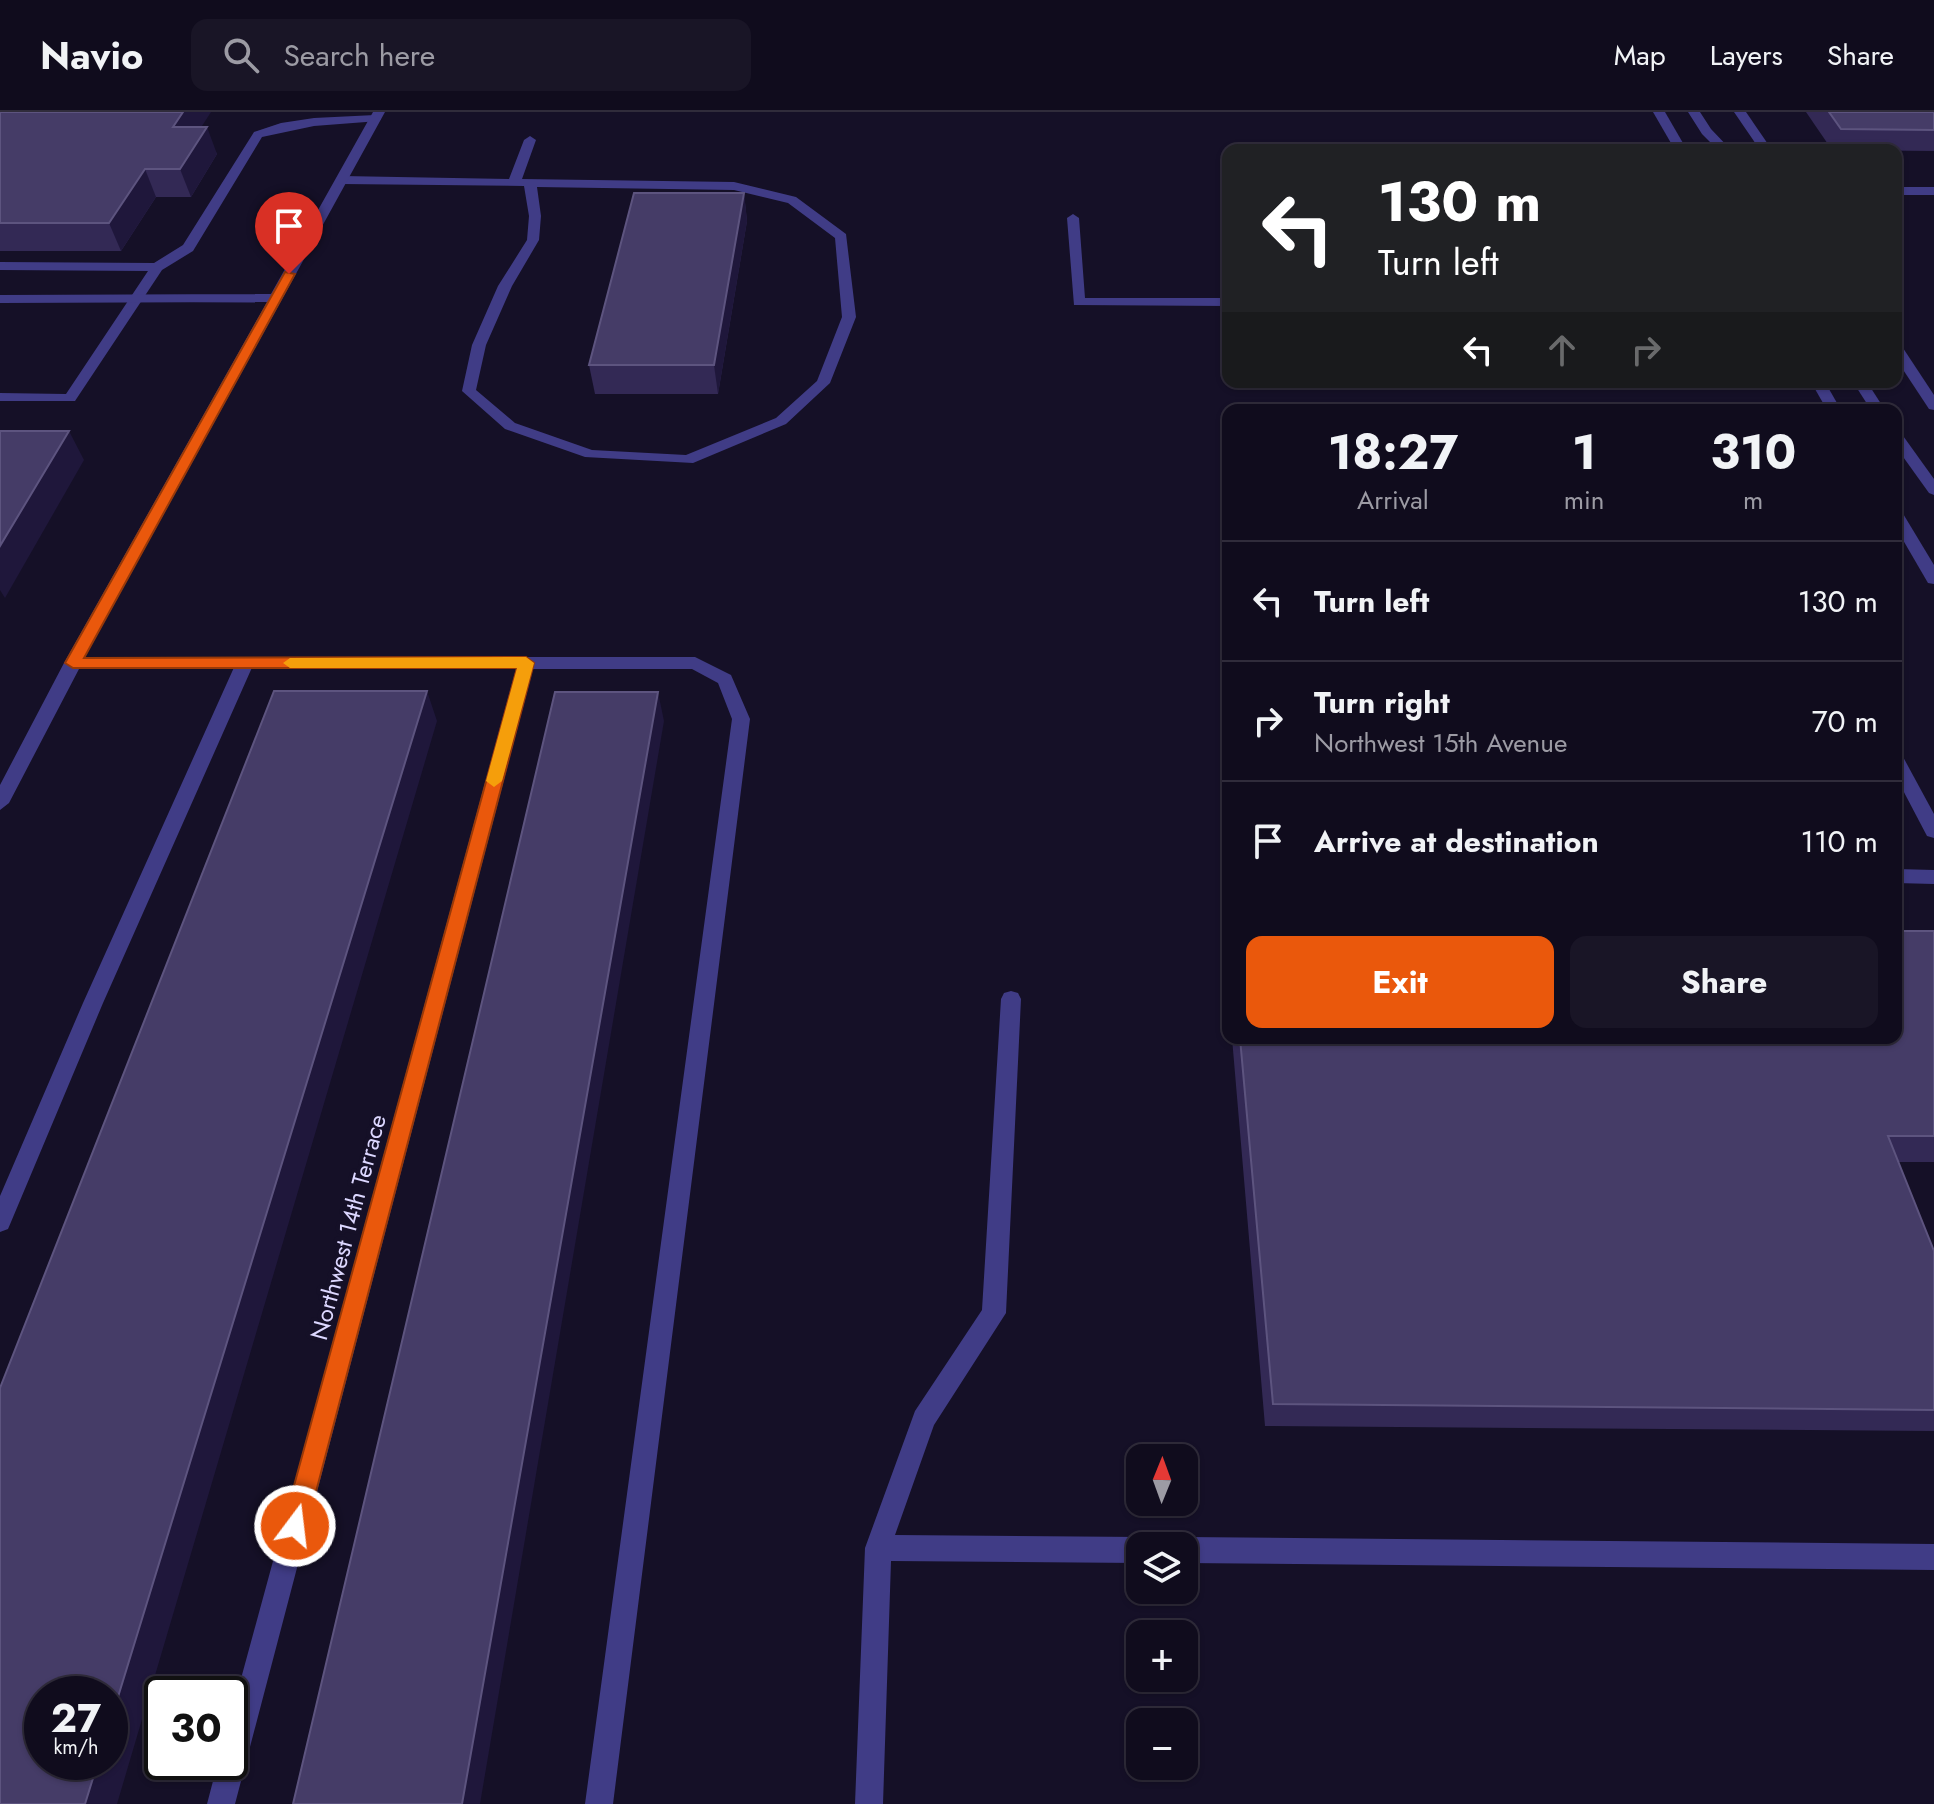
<!DOCTYPE html>
<meta charset="utf-8">
<style>
body{margin:0;font-family:Jost,sans-serif;background:#191526;color:#f1f3f6;height:100vh;display:flex;flex-direction:column;font-size:30px;white-space:nowrap}
*{box-sizing:border-box;margin:0}
p{font-size:26px;color:#9c9ba4}
.icon{flex:none;width:44px;height:44px;fill:none;stroke:currentColor;stroke-width:2;stroke-linecap:round;stroke-linejoin:round}
.map{position:relative;flex:1;overflow:hidden}
.drawer{position:absolute;left:1222px;top:292px;width:680px;height:640px;display:flex;flex-direction:column;background:#100c1d;border-radius:16px;box-shadow:0 2px 6px #0004,0 0 0 2px #302c3b}
.drawer>*{flex:none}
.top-card{position:absolute;left:1222px;top:32px;width:680px;height:244px;border-radius:16px;box-shadow:0 2px 6px #0004,0 0 0 2px #302c3b;background:#202124;color:#fff;overflow:hidden}
.needle{width:52px;rotate:1deg}
.controls{position:absolute;left:1126px;top:1332px;display:grid;gap:16px}
.controls a{display:grid;place-items:center;width:72px;height:72px;border-radius:16px;background:#100c1d;box-shadow:0 2px 6px #0004,0 0 0 2px #302c3b;font-size:40px}
.speed{position:absolute;left:24px;top:1564px;display:flex;gap:16px;font-size:40px;font-weight:700;text-align:center}
.speed>*{display:grid;place-content:center;width:104px;height:104px;border-radius:50%;background:#100c1d;box-shadow:0 2px 6px #0004,0 0 0 2px #302c3b;line-height:1}
.speed small{font-size:20px;font-weight:400}
.speed .limit{border:4px solid #111;border-radius:12px;background:#fff;color:#111}
.pin{position:absolute;display:grid;place-items:center;width:68px;height:68px;color:#fff;margin:-82px -34px;border-radius:50% 50% 50% 0;rotate:-45deg;box-shadow:0 0 8px #0007}
.pin .icon{rotate:45deg}
.me{position:absolute;width:88px;margin:-44px;rotate:15deg;stroke-linejoin:round;filter:drop-shadow(0 0 6px #0008)}
.turn{display:flex;align-items:center;gap:28px;height:168px;padding:0 24px;font-size:36px}
.turn .icon{width:104px;height:104px;stroke-width:2.5}
.turn b{display:block;font-size:56px;line-height:68px}
.lanes{display:flex;align-items:center;height:76px;padding:0 24px;background:#0003;justify-content:center;gap:40px;direction:ltr}
.lanes .off{opacity:.35}
.eta{display:flex;justify-content:space-evenly;align-items:center;height:136px;text-align:center}
.eta b{font-size:48px;font-weight:700;line-height:56px}
.action{display:flex;gap:16px;margin-top:auto;padding:16px 24px}
.action a{flex:1;height:92px;border-radius:16px;background:#ea580c;color:#fff;font-size:32px;font-weight:700;line-height:92px;text-align:center}
.action a+a{background:#191526;color:#f1f3f6}
ul{padding:0;list-style:none}
li{display:flex;align-items:center;gap:24px;height:120px;padding:0 24px;border-top:2px solid #302c3b}
li div{flex:1}
li b{display:block;font-size:30px}
li em{font-style:normal}
header{display:flex;align-items:center;gap:48px;box-sizing:border-box;height:112px;padding:0 40px;background:#100c1d;border-bottom:2px solid #302c3b}
header strong{font-size:38px}
nav{display:flex;gap:44px;margin-inline-start:auto;font-size:28px}
.search{width:560px;height:72px;background:#191526;display:flex;align-items:center;gap:20px;box-sizing:border-box;padding:0 28px;border-radius:16px;color:#9c9ba4;font-size:30px}
.map>svg:first-child{display:block}
.lines{fill:none;stroke-linecap:round;stroke-linejoin:round}
.service{fill:#403c86;fill-rule:evenodd}
.minor{fill:#403c86;fill-rule:evenodd}
.tertiary{fill:#403c86;fill-rule:evenodd}
.wall{fill:#332955}
.shaded-wall{fill:#1f173b}
.building{fill:#453c67;stroke:#5d547f;stroke-width:2}
.route{fill:#ea580c;stroke:#983908;stroke-width:2}
.slow{fill:#f59e0b}
.labels{text-anchor:middle;dominant-baseline:central;stroke-width:8;stroke-linejoin:round;paint-order:stroke}
.street-label{font-size:24px;fill:#dcd7ff;stroke:#151027}
</style>
<header>
<strong>Navio</strong>
<div class="search"><svg class="icon" aria-label="search" viewBox="0 0 24 24"><circle cx="10" cy="10" r="6"/><path d="M15 15l6 6"/></svg>Search here</div>
<nav><a>Map</a><a>Layers</a><a>Share</a></nav>
</header>
<div class="map">
<svg width="1934" height="1692" viewBox="0 0 1934 1692">
<rect width="100%" height="100%" fill="#151027"/>
<g class="lines">
<g class="service">
<path d="M375,3L381,7L379,9L314,14L262,25L193,139L162,158L75,289H0V281L66,282L148,159L0,158V150L154,151L183,133L254,20L281,11L314,6Z"/>
<path d="M530,24L536,28L522,67L734,70L796,85L846,122L856,205L830,271L786,312L693,351L585,345L505,317L462,279L472,233L498,174L527,128L529,104L524,74L342,72L336,68L342,64L509,67L524,28ZM537,75L734,78L788,91L835,126L842,205L817,269L776,306L686,343L592,338L515,311L476,278L486,233L512,174L539,128L541,104Z"/>
<path d="M1540,30L1563,38H1296L1302,34Z"/>
<path d="M1073,102L1079,106L1085,186H1228V194L1074,193L1067,106Z"/>
<path d="M245,545L254,551L103,891L11,1110L8,1117L0,1120V1084L83,891L236,551Z"/>
<path d="M1896,642L1902,643L1934,702V726L1927,724L1896,665Z"/>
<path d="M1896,757L1934,758V772L1896,771Z"/>
<path d="M1011,879L1018,881L1021,887L1006,1201L934,1313L895,1423L1140,1425L1149,1429L1151,1434H1140V1451L891,1449L883,1692H855L865,1436L915,1299L982,1198L1001,887L1004,881Z"/>
<path d="M1184,1425L1934,1432V1458L1184,1451V1434H1173L1175,1429Z"/>
</g>
<g class="minor">
<path d="M373,0H385L85,545H695L731,563L750,607L613,1692H585L732,607L718,571L692,557H533L235,1692H207L218,1650H230V1607L516,557H79L9,691L0,698V673L64,551L267,190L0,191V183L271,182Z"/>
<rect x="1896" y="75" width="38" height="8"/>
</g>
<g class="tertiary">
<path d="M1653,0H1665L1687,38H1675Z"/>
<path d="M1688,0H1700L1711,17L1731,38H1718L1702,22Z"/>
<path d="M1734,0H1746L1772,38H1760Z"/>
<path d="M1896,232L1901,233L1934,283V298L1929,297L1896,247Z"/>
<path d="M1811,270H1825L1841,298H1827Z"/>
<path d="M1853,270H1867L1885,298H1871Z"/>
<path d="M1896,320L1901,321L1934,367V383L1929,381L1896,335Z"/>
<path d="M1896,398L1902,400L1934,453V472L1928,471L1896,416Z"/>
</g>
</g>
<g class="wall">
<path d="M0,0L202,15L217,42L191,85H156L121,139H0Z"/>
<path d="M1806,0H1934V39L1832,38Z"/>
<path d="M744,81L747,109L718,282H595L589,253Z"/>
<path d="M1934,819V1050H1898L1934,1139V1319L1265,1314L1232,926H1896Z"/>
<path d="M1228,829V882L1225,845Z"/>
</g>
<g class="shaded-wall">
<path d="M183,0H211L184,42L173,15Z"/>
<path d="M207,15L217,42L191,85L180,57Z"/>
<path d="M145,57L156,85L121,139L109,111Z"/>
<path d="M744,81L747,109L718,282L714,253Z"/>
<path d="M69,319L84,348L5,486L0,478V434Z"/>
<path d="M427,579L437,609L117,1692H85L98,1650H110V1611Z"/>
<path d="M658,580L664,609L480,1692H462Z"/>
</g>
<g class="building">
<path d="M0,0H183L173,15H207L180,57H145L109,111H0Z"/>
<path d="M1829,0H1934V18L1841,17Z"/>
<path d="M634,81H744L714,253H589Z"/>
<path d="M0,319H69L0,434Z"/>
<path d="M274,579H427L110,1611V1582H42V1650H98L85,1692H0V1276Z"/>
<path d="M555,580H658L462,1692H293Z"/>
<path d="M1896,819H1934V1024H1888L1934,1139V1298L1273,1292L1240,926H1896Z"/>
</g>
<path class="route" d="M285,160L295,162L84,546L526,545L534,551L307,1414L303,1423L295,1426L287,1423L283,1414L517,556H73L65,551Z"/>
<path class="slow" d="M526,545L534,551L502,669L494,675L486,669L517,556H290L283,551L290,546Z"/>
<g class="labels">
<g class="street-label">
<text transform="translate(348 1115) rotate(-75)">Northwest 14th Terrace</text>
</g>
</g>
</svg>
<div class="controls">
<a><svg class="needle" viewBox="-14 -14 28 28"><path d="M0-13l5 13h-10z" fill="#e53935"/><path d="M0 13l5-13h-10z" fill="#9c9ba4"/></svg></a>
<a><svg class="icon" aria-label="layers" viewBox="0 0 24 24"><path d="M12 4l9 5-9 5-9-5zM3 14l9 5 9-5"/></svg></a>
<a>+</a>
<a>−</a>
</div>
<div class="speed"><div>27<small>km/h</small></div><div class="limit">30</div></div>
<div class="pin" style="left:289px;top:162px;background:#d93025"><svg class="icon" aria-label="arrive" viewBox="0 0 24 24"><path d="M6 21V4h12l-3 4 3 4H6"/></svg></div>
<svg class="me" style="left:295px;top:1414px" viewBox="-20 -20 40 40"><circle r="17" fill="#ea580c" stroke="#fff" stroke-width="3"/><path d="M0-11L8 9 0 5-8 9z" fill="#fff"/></svg>
<div class="top-card">
<div class="turn"><svg class="icon" aria-label="left" viewBox="0 0 24 24"><path d="M17 20v-9H6M10 6l-5 5 5 5"/></svg><div><b>130 m</b>Turn left</div></div>
<div class="lanes"><svg class="icon" aria-label="left" viewBox="0 0 24 24"><path d="M17 20v-9H6M10 6l-5 5 5 5"/></svg><svg class="icon off" aria-label="ahead" viewBox="0 0 24 24"><path d="M12 20V5M6 11l6-6 6 6"/></svg><svg class="icon off" aria-label="right" viewBox="0 0 24 24"><path d="M7 20v-9h11M14 6l5 5-5 5"/></svg></div>
</div>
<section class="drawer">
<div class="eta">
<div><b>18:27</b><p>Arrival</p></div>
<div><b>1</b><p>min</p></div>
<div><b>310</b><p>m</p></div>
</div>
<ul>
<li><svg class="icon" aria-label="left" viewBox="0 0 24 24"><path d="M17 20v-9H6M10 6l-5 5 5 5"/></svg><div><b>Turn left</b></div><em>130 m</em></li>
<li><svg class="icon" aria-label="right" viewBox="0 0 24 24"><path d="M7 20v-9h11M14 6l5 5-5 5"/></svg><div><b>Turn right</b><p>Northwest 15th Avenue</p></div><em>70 m</em></li>
<li><svg class="icon" aria-label="arrive" viewBox="0 0 24 24"><path d="M6 21V4h12l-3 4 3 4H6"/></svg><div><b>Arrive at destination</b></div><em>110 m</em></li>
</ul>
<div class="action"><a>Exit</a><a>Share</a></div>
</section>
</div>
